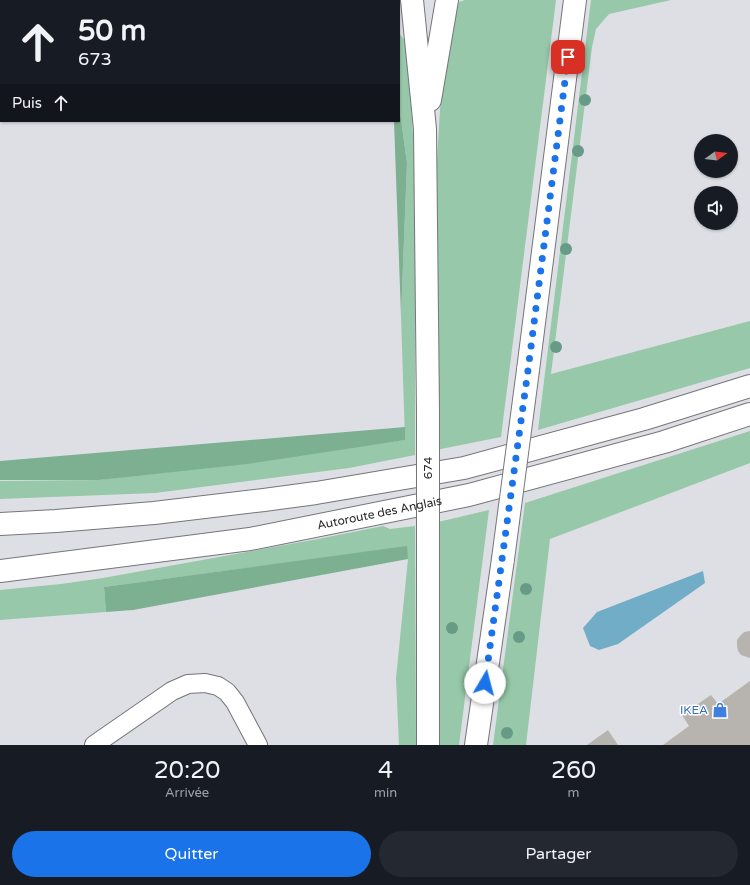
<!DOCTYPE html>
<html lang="fr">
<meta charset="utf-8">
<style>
body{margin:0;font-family:"Varela Round",sans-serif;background:#242831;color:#f1f3f6;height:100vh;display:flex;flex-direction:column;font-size:15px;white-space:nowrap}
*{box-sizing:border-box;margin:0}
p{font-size:13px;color:#9ea1a6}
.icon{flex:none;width:22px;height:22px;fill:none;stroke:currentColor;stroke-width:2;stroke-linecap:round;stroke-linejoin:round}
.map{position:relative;height:745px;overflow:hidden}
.panel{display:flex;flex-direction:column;background:#171b24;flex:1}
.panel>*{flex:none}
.top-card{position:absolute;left:0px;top:0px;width:400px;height:122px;box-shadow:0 1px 3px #0004;background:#171b24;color:#f1f3f6;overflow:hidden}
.needle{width:26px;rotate:75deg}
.tools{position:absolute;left:694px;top:134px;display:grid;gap:8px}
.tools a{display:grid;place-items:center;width:44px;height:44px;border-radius:50%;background:#171b24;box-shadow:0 1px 3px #0004;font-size:20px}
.pin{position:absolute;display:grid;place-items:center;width:34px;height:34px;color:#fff;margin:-17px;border-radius:8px;box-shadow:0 2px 6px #0006}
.me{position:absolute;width:44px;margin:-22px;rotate:8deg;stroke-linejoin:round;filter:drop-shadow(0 0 3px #0008)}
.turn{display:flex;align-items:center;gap:14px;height:84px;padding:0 12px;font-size:18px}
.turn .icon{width:52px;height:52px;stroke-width:2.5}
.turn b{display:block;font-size:28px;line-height:34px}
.then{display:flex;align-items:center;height:38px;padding:0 12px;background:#0003;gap:8px;font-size:15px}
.eta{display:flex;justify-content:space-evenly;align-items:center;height:68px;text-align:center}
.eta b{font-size:24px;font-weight:600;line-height:28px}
.action{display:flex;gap:8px;margin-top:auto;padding:8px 12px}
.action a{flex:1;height:46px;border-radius:24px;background:#1a73e8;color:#fff;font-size:16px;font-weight:600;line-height:46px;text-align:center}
.action a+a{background:#242831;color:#f1f3f6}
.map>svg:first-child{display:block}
.green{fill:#96c8a9}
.forest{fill:#7cb090}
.water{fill:#71adc7}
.building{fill:#b7b3ae}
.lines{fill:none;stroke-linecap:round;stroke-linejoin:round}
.minor-casing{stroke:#75757b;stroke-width:20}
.tertiary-casing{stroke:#75757b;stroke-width:24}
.primary-casing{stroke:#75757b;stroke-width:24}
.motorway-casing{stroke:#75757b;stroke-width:24}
.minor{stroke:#fff;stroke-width:18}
.tertiary{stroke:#fff;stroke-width:22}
.primary{stroke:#fff;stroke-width:22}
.motorway{stroke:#fff;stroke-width:22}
.tertiary-bridge-casing{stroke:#75757b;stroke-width:24;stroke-linecap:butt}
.primary-bridge-casing{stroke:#75757b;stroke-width:24;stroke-linecap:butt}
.tertiary-bridge{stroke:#fff;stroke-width:22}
.primary-bridge{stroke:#fff;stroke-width:22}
.tree{fill:#679b88}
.route{stroke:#1a73e8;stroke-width:7;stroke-dasharray:0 12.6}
.labels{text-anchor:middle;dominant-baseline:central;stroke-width:3;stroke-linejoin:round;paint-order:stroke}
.street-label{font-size:12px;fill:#29292c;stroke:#fff}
.shop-label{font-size:12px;fill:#366cbe;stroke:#fff;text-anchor:end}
</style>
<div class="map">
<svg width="750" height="745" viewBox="0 0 750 745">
<rect width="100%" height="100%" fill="#dedfe5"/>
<g class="green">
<path d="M465,0H556L501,437L436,450V176L442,77L452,23L459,2Z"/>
<path d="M591,0H671L609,14L596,29L592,47L551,374L750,321V368L538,430Z"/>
<path d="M399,33L407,43L415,165V455L349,468L155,493L0,499V481L99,480L405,440L401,316L407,163L399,105Z"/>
<path d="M750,431V463L550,539L526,745H493L525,503Z"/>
<path d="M489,510L459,745H440L438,522Z"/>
<path d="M383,526L390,529L415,526L416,745H399L396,678L408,559L406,547L104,587L106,612L0,620V590L61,584L103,578L318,539Z"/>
</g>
<g class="forest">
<path d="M399,105L407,163L401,316L394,121H399Z"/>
<path d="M405,427V440L247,464L99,480H0V461Z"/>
<path d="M407,546L408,559L133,610L106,612L104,587Z"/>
</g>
<path class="water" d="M703,571L705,583L618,644L599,650L590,646L583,628L597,612Z"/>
<g class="building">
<path d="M750,631V658L741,655L738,651L737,646V640L740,636L744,632Z"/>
<path d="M750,681V745H663L689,726L682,715L711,695L718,704Z"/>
<path d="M608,730L618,745H587Z"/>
</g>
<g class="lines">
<g class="minor-casing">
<path id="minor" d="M94,745L172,691L188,684L205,683L218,686L227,692L235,702L258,745"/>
</g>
<g class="tertiary-casing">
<g id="tertiary">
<path d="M412,0L425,129L428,412"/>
<path d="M306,1L323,0"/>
<path d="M0,8H1"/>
<path d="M430,100L447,0"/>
<path d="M428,745V548"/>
</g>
</g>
<g class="primary-casing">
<g id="primary">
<path d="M528,370L575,0"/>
<path d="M476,745L503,559"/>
</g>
</g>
<g class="motorway-casing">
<g id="motorway">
<path d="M0,524L56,521L154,513L264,500L316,493L464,468L644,419L750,386"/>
<path id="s1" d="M0,571L250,539L469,495L664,442L750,414"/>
</g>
</g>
<use href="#minor" class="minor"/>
<use href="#tertiary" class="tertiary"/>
<use href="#primary" class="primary"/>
<use href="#motorway" class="motorway"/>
<g class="tertiary-bridge-casing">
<path id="tertiary-bridge" d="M428,412V548"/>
</g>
<g class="primary-bridge-casing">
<path id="primary-bridge" d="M503,559L528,370"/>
</g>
<use href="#tertiary-bridge" class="tertiary-bridge"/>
<use href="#primary-bridge" class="primary-bridge"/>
</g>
<g class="tree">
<circle cx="585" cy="100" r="6"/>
<circle cx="578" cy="151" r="6"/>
<circle cx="566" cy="249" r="6"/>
<circle cx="556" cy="347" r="6"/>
<circle cx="526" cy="589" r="6"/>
<circle cx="452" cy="628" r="6"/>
<circle cx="519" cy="637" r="6"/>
<circle cx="507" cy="733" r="6"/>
</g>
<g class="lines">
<path class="route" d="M485,683L528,370L568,57"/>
</g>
<defs>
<g id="shop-bare" transform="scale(1.2)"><path d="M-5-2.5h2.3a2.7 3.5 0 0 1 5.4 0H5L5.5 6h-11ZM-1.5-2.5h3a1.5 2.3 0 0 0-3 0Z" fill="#3f7fe0" stroke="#fff" stroke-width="2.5" paint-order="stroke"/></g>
</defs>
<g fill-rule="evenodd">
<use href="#shop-bare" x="720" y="710"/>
</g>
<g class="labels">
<g class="street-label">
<text transform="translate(428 468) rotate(-90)">674</text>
<text stroke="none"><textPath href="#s1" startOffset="384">Autoroute des Anglais</textPath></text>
</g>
<g class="shop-label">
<text x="708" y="710">IKEA</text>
</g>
</g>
</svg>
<div class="tools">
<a><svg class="needle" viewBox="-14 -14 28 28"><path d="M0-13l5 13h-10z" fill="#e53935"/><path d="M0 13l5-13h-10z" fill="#9ea1a6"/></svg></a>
<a><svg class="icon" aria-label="sound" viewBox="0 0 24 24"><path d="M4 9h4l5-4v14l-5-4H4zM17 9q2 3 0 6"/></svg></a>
</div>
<div class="pin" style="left:568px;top:57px;background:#d93025"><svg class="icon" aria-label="arrive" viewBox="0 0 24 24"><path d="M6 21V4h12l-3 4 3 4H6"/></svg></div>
<svg class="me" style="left:485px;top:683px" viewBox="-20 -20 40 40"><circle r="19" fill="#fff"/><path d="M0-13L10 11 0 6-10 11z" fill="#1a73e8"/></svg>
<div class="top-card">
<div class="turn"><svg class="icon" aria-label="ahead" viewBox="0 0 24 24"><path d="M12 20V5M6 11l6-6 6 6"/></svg><div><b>50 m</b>673</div></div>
<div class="then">Puis<svg class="icon" aria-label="ahead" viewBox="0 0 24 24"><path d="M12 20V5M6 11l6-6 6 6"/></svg></div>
</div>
</div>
<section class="panel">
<div class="eta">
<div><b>20:20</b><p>Arrivée</p></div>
<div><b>4</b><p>min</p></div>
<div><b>260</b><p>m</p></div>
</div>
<div class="action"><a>Quitter</a><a>Partager</a></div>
</section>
